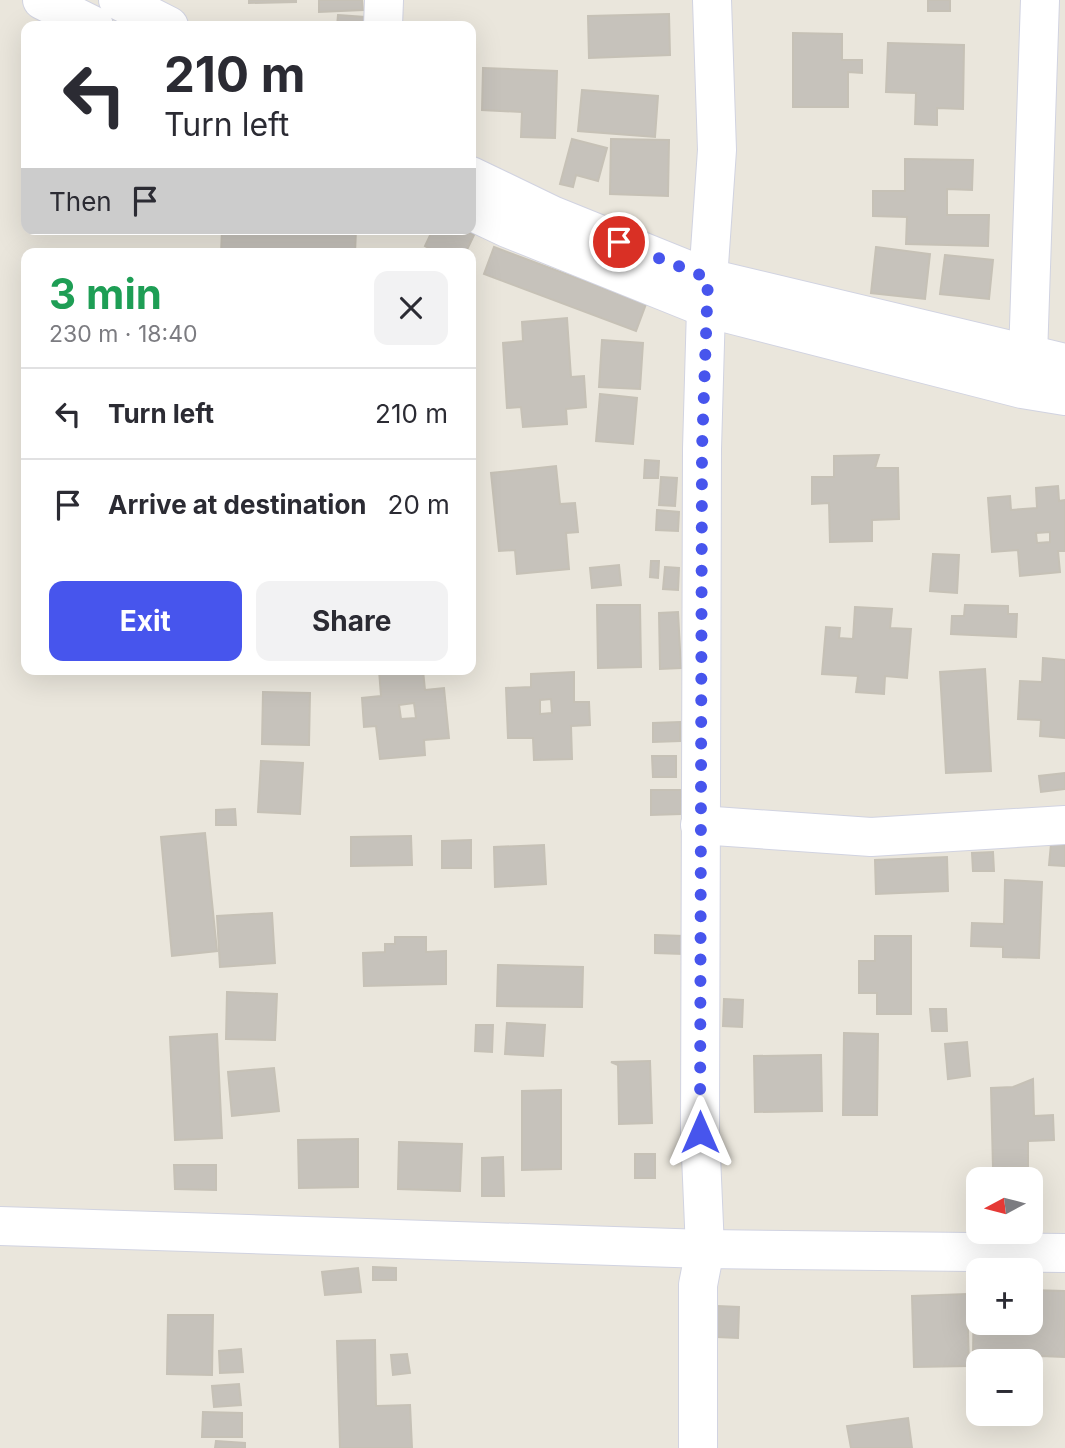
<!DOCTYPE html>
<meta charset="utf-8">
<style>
body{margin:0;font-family:Inter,sans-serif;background:#f2f2f3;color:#2b2b33;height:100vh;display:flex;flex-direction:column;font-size:26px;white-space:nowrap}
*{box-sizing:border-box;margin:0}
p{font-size:23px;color:#7c7c81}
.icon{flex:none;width:38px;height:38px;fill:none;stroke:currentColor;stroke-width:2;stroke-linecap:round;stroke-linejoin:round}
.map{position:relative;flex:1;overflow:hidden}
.sheet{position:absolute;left:21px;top:248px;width:455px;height:427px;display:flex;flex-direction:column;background:#fff;border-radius:14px;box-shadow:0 7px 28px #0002}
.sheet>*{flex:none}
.guide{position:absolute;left:21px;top:21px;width:455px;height:214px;border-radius:14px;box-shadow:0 7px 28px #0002;background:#fff;color:#2b2b33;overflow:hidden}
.needle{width:46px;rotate:263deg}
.controls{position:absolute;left:966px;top:1167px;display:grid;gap:14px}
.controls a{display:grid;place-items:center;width:77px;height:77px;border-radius:14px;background:#fff;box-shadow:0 7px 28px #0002;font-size:35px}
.pin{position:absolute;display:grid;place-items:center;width:60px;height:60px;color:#fff;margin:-30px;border:4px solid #fff;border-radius:50%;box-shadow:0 2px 7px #0007}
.me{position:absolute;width:77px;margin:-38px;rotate:0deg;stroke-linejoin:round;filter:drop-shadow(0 0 5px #0008)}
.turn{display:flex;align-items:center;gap:24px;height:147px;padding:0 28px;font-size:32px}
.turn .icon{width:91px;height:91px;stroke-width:2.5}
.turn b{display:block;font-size:49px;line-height:60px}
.then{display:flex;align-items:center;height:66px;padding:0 28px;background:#0003;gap:14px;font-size:26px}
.round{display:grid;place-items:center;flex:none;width:74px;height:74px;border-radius:14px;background:#f2f2f3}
.summary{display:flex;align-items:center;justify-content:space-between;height:119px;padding:0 28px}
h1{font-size:42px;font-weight:700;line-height:52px;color:#1e9e55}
.cta{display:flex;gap:14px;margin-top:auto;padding:14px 28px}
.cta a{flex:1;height:80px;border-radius:14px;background:#4755ed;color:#fff;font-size:28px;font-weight:700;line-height:80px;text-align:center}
.cta a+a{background:#f2f2f3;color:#2b2b33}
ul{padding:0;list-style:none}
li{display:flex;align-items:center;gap:21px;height:91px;padding:0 28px;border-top:2px solid #e1e1e2}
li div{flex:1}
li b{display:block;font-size:26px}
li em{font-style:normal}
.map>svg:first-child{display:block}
.building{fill:#c6c2bb;stroke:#c6c1b6;stroke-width:2;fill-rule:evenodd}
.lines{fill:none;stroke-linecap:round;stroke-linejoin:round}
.minor-casing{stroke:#d1d3e1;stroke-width:40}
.minor{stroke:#fff;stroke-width:38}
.route{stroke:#4755ed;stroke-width:12;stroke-dasharray:0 21.6}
</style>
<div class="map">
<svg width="1065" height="1448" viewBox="0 0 1065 1448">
<rect width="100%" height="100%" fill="#eae6dc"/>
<g class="building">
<path d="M249,0H296V2L249,3Z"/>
<path d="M319,0H362L363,10L319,12Z"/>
<rect x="928" y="0" width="22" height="11"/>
<path d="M669,14L670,55L589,58L588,16Z"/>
<path d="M338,15L365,17V26H337Z"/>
<path d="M793,33L842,34V60H862V73L848,72V107H793Z"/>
<path d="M888,43L964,45L963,109L937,108V125L915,124L916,93L886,92Z"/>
<path d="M483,68L557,71L555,138L521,137L522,112L482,110Z"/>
<path d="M582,90L658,96L655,137L578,131Z"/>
<path d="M572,139L607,148L598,181L576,175L573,187L560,184Z"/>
<path d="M611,139L669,140L668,196L610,194Z"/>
<path d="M905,159L973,160L972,190L947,189V215H989L988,246L906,244L907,217L873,216V191H905Z"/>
<path d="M222,229H356L355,254H221Z"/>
<path d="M433,229H462L474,235L465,254H440L425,246Z"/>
<path d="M494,247L646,304L636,331L484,274Z"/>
<path d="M876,247L930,254L925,299L871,293Z"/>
<path d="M945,255L993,260L989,299L940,294Z"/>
<path d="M567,318L571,377L584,376L586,407L566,409L567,424L523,427L521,407L507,408L503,343L523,341L522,322Z"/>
<path d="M602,340L643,343L640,389L599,387Z"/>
<path d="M600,394L637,398L633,444L596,441Z"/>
<path d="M879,455L875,468H898L899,519L872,520V541L830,542L829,503L812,504V477H834V456Z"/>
<path d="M645,460L659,461L658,478H644Z"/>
<path d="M556,466L560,504L575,503L578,532L566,533L569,569L517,574L515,550L499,551L491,473Z"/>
<path d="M661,477L677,478L675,506L659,505Z"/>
<path d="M1058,486L1059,501L1065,500V551H1058L1060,572L1020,576L1018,550L992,552L988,498L1010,496L1011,510L1037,508L1036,488ZM1050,532V542L1037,543L1036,533Z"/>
<path d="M657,510L679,512L678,531L656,530Z"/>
<path d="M933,554L959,555L957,593L930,591Z"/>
<path d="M651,561H659L658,578L650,577Z"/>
<path d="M619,565L621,585L592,588L590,568Z"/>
<path d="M665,567L679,568L678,590L663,589Z"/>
<path d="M597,605H640L641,667L598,668Z"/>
<path d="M965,605L1008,606V614H1017L1016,637L951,634L952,616H964Z"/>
<path d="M855,607L892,609L890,628L911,629L907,678L885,676L884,694L856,692L858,676L822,674L826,627L840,628L839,638L853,639Z"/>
<path d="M678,612L681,668L660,669L659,613Z"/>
<path d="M1043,658L1065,660V738L1040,736L1041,720L1018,719L1020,681L1042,682Z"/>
<path d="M985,669L991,771L946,773L940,672Z"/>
<path d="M379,670H423L425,690L444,688L449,738L424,740L425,755L380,759L376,726L364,727L362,698L381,696ZM414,703L416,718L401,719L399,705Z"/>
<path d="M574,672V702H589L590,725L571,726L572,759L534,760L533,738H508L506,688L531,687V674ZM551,699L552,713L540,714V700Z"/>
<path d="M263,692L310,693L309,745L262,744Z"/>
<path d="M680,722V741L653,742V723Z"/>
<path d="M652,756H676V777H653Z"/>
<path d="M261,761L303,763L300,814L258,812Z"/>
<path d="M1065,773V789L1041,792L1039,776Z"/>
<path d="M651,790H681V814L651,815Z"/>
<path d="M235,809L236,825H216V810Z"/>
<path d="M205,833L217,951L172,956L161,837Z"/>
<path d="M411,836L412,865L351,866V837Z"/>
<path d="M471,840V868H442V841Z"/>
<path d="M1051,844L1065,845V866L1049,865Z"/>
<path d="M544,845L546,884L495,887L494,847Z"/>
<path d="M993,852L994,871H973L972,853Z"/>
<path d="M947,857L948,891L876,894L875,860Z"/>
<path d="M1005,880L1042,882L1039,958L1003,957V947L971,946L972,923L1004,924Z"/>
<path d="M272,913L275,963L220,967L217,916Z"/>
<path d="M655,935L684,936L683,954L655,953Z"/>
<path d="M875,936H911V1014H877V993H859V961H875Z"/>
<path d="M395,937H426V952L446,951V984L364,986L363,953L385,952V944H395Z"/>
<path d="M498,965L583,967L582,1007L497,1006Z"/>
<path d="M227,992L277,994L275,1040L226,1039Z"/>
<path d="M724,999L743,1000L742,1027L723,1026Z"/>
<path d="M930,1009H946L947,1031H932Z"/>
<path d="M507,1023L545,1025L543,1056L505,1054Z"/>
<path d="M476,1025H493L492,1052L475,1051Z"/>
<path d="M844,1033L878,1034L877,1115H843Z"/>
<path d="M217,1034L222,1138L175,1140L170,1037Z"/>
<path d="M967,1042L970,1076L948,1079L945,1044Z"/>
<path d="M821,1055L822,1111L755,1112L754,1056Z"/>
<path d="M650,1061L652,1123L619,1124L618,1065L611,1062Z"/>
<path d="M274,1068L279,1111L232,1116L228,1072Z"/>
<path d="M1033,1079L1034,1116L1053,1115L1054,1140L1028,1141V1167L993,1168L991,1088L1013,1087Z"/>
<path d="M561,1090V1169L522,1170V1091Z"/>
<path d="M358,1139V1187L299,1188L298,1140Z"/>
<path d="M399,1142L462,1144L460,1191L398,1189Z"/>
<rect x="635" y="1154" width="20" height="24"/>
<path d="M503,1157L504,1196H482V1158Z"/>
<path d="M174,1165H216V1190L175,1189Z"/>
<path d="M373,1267L396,1268V1280H373Z"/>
<path d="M358,1268L361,1292L325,1295L322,1272Z"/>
<path d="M974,1289H978V1323H1031V1290L1065,1291V1357L1041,1356V1367H1031V1362H988V1356H973Z"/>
<path d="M967,1294L969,1366L914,1367L912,1296Z"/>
<path d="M717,1306L739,1307L738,1338L717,1337Z"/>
<path d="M168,1315H213L212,1375L167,1374Z"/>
<path d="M375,1340L376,1406L410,1405L412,1448H340L337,1341Z"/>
<path d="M241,1349L243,1372L220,1373L219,1351Z"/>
<path d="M407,1354L410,1373L393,1375L391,1355Z"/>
<path d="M239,1384L241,1405L214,1407L212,1386Z"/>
<path d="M203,1412L242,1413V1437H202Z"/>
<path d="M908,1418L912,1448H851L847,1426Z"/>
<path d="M216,1441L245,1443V1448H215Z"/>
</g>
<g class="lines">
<g class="minor-casing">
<g id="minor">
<path d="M42,0L94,26"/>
<path d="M118,0L169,26"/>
<path d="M383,26L384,0"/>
<path d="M471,176L552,215L708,278L1065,363"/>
<path d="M471,211L507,228L706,308L1022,389L1065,396"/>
<path d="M1024,379L1028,356L1040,0"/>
<path d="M700,825L871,837L1065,825"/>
<path d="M0,1226L705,1249L1065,1253"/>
<path d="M698,1448V1285L705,1249L700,1132L702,449L706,308L717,150L712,0"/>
</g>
</g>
<use href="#minor" class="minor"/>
</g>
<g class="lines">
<path class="route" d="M619,242L708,278L702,449L700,1132"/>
</g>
</svg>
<div class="controls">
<a><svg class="needle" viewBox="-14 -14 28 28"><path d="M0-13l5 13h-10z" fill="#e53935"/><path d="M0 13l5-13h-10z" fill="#7c7c81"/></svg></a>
<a>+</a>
<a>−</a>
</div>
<div class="pin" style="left:619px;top:242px;background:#d93025"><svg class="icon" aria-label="arrive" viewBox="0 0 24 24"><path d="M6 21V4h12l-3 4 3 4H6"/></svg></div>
<svg class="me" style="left:700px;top:1132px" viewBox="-20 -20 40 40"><path d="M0-17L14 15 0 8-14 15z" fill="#4755ed" stroke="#fff" stroke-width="4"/></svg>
<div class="guide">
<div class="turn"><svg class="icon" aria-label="left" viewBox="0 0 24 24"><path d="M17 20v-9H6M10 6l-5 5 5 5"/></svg><div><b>210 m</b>Turn left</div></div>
<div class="then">Then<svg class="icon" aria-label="arrive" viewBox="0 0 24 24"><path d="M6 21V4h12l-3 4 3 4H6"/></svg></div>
</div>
<section class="sheet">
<div class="summary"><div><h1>3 min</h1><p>230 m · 18:40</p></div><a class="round"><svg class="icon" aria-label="close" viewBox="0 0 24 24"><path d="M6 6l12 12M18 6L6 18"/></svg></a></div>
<ul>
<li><svg class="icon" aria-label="left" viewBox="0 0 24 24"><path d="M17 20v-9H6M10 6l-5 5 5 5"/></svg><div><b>Turn left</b></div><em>210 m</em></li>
<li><svg class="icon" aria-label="arrive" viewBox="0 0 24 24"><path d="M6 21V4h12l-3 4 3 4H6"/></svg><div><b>Arrive at destination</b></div><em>20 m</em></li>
</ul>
<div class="cta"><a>Exit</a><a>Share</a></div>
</section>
</div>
